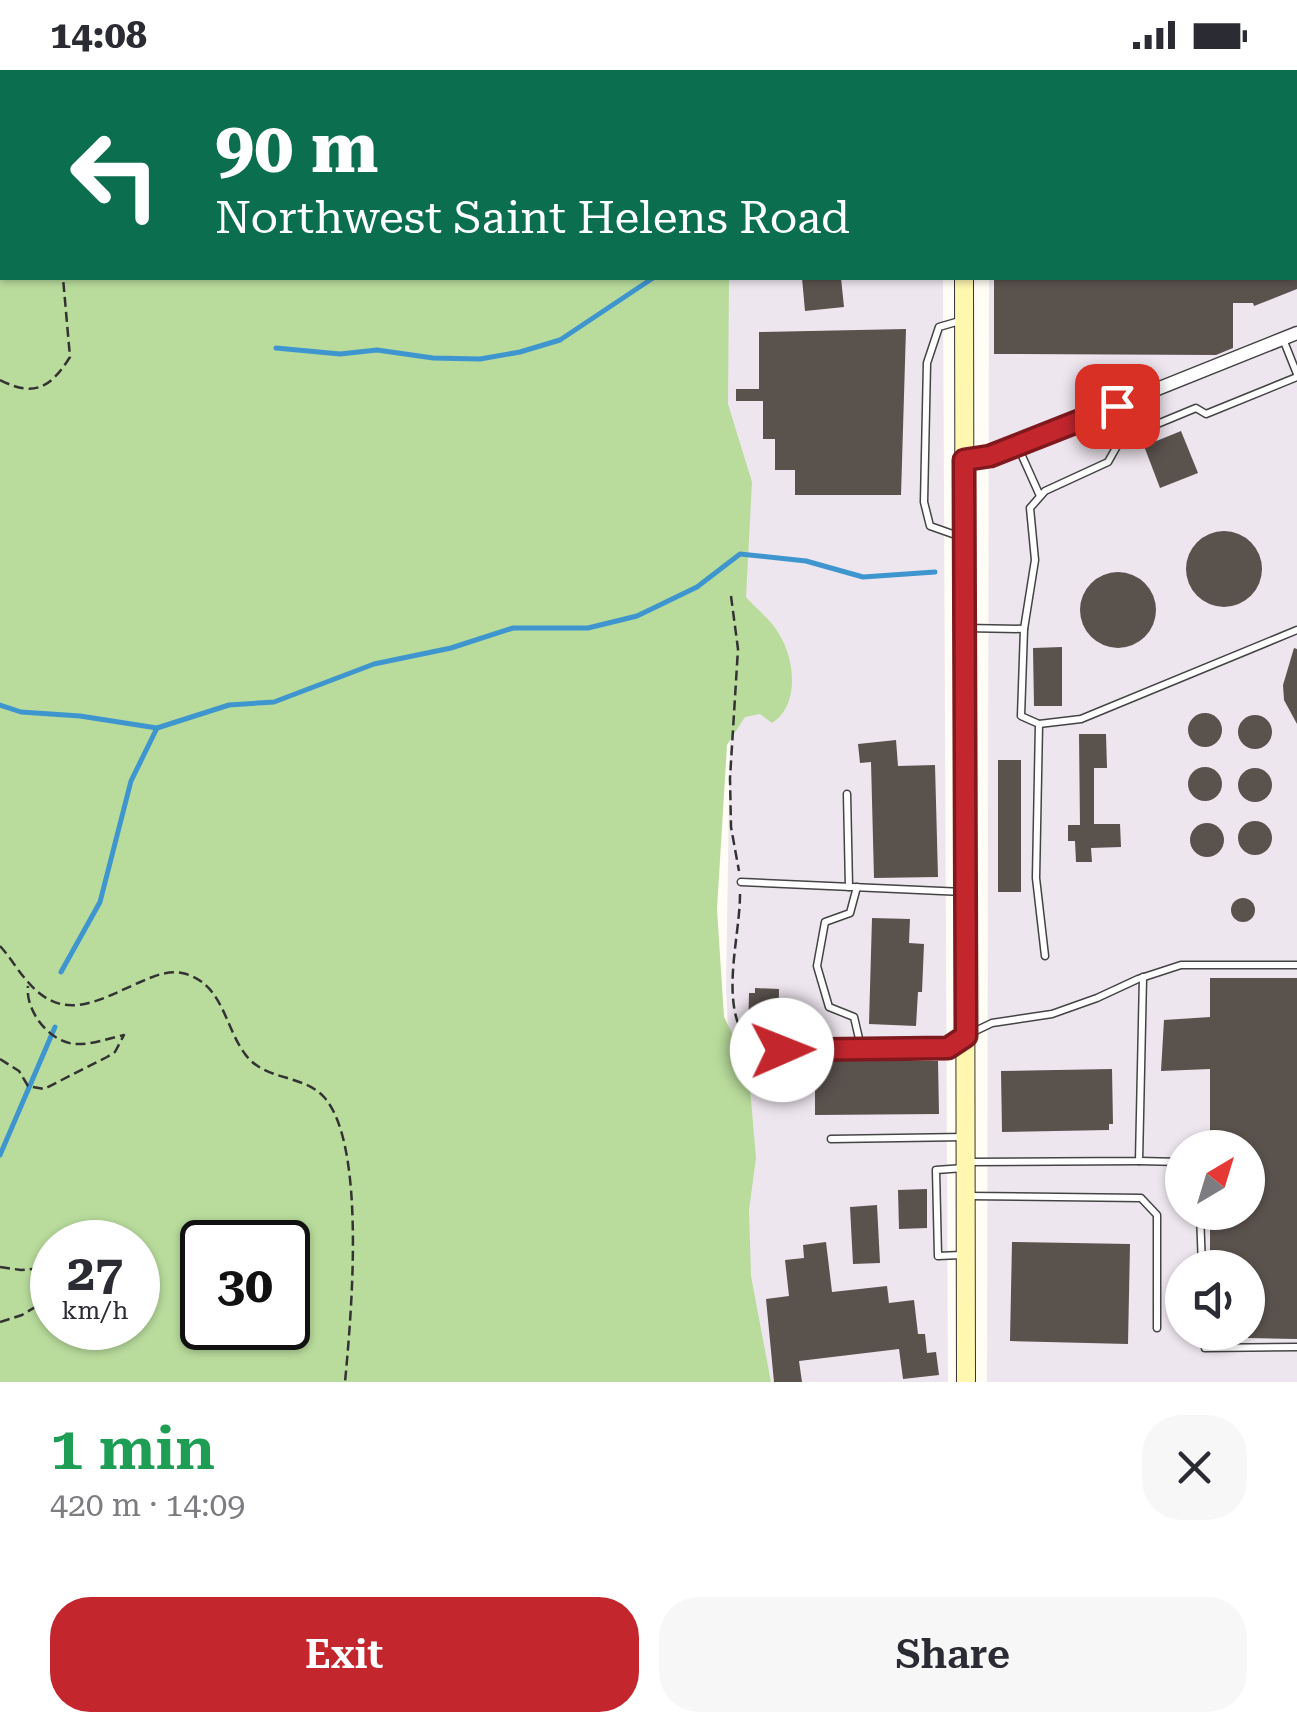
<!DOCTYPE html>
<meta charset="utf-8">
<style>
body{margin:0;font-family:"Roboto Serif",serif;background:#f7f7f7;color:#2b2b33;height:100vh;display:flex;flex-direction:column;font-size:38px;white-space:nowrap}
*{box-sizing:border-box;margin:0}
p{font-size:32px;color:#7c7c81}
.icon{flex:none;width:55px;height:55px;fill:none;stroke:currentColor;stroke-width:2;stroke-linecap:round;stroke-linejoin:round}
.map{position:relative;height:1312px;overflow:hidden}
.sheet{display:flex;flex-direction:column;background:#fff;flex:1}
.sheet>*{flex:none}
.hud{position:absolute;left:0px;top:0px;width:1298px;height:210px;box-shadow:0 2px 8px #0004;background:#0b6e4f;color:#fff;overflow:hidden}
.needle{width:65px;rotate:38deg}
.controls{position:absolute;left:1165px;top:1060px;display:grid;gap:20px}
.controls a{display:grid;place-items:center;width:100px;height:100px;border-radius:50%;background:#fff;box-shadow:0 2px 8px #0004;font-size:50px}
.speed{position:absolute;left:30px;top:1150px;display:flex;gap:20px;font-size:50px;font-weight:700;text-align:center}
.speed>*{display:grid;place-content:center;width:130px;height:130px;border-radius:50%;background:#fff;box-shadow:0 2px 8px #0004;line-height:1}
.speed small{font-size:25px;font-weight:400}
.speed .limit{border:5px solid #111;border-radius:15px;background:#fff;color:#111}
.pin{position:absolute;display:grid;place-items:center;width:85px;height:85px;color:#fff;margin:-42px;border-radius:20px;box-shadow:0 5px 15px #0006}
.me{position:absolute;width:110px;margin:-55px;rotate:89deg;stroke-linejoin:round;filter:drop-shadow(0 0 8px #0008)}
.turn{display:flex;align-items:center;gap:35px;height:210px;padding:0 50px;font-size:45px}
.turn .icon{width:130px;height:130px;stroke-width:2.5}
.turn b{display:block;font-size:70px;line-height:85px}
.round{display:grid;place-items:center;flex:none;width:105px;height:105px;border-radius:40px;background:#f7f7f7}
.overview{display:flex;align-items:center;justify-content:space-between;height:170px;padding:0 50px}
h1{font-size:60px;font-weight:600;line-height:75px;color:#1e9e55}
.button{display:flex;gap:20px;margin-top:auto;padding:20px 50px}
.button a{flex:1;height:115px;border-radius:40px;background:#c4262e;color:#fff;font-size:40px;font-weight:600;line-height:115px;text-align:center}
.button a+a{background:#f7f7f7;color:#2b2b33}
.status{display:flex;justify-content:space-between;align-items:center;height:70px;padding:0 50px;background:#fff;direction:ltr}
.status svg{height:28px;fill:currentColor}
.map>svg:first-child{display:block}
.industrial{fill:#eee6ef;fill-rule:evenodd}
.forest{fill:#b9dc9c;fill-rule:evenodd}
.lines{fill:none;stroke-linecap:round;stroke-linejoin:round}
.stream{stroke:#3f96cf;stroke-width:5}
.building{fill:#5a524d}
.lane-casing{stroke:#444;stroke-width:9}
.street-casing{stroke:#444;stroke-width:15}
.secondary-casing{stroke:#333;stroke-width:20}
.path{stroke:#333;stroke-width:2.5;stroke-dasharray:10 5;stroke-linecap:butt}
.lane{stroke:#fff;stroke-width:6}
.street{stroke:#fff;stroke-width:12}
.secondary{stroke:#fff6b0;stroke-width:18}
.route-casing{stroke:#7f191e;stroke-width:25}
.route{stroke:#c4262e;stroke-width:18}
</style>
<div class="status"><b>14:08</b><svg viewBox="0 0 49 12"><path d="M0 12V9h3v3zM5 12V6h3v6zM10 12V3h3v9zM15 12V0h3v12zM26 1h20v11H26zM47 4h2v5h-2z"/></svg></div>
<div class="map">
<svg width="1297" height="1312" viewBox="0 0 1297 1312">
<rect width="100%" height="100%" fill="#fffdf5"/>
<g class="industrial">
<path d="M1216,0H1297V1312H987L989,208H1295V2H1210ZM1182,1078H1248V1142H1182ZM1182,1198H1248V1262H1182Z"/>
<path d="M726,208H943L948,1312H766L742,1206L726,920L730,664Z"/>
</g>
<path class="forest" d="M0,0H731L2,2V208H729L728,334L752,412L746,527C756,539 772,550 779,564C795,589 800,636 772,653L760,644L745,647L727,675L717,839L724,947L748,995L756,1088L749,1140L751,1206L771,1312H0ZM52,1172H138V1258H52ZM202,1172H288V1258H202Z"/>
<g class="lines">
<g class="stream">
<path d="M276,278L340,284L377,280L433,288L480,289L520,282L560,270L653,208"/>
<path d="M0,635L21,642L80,646L157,658L229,635L274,632L374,594L451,578L513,558H588L637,546L697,517L740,484L806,491L863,507L935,502"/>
<path d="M61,902L100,832L131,711L157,658"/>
<path d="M0,1085L55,957"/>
</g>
</g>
<g class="building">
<path d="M802,208H841L844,237L805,241Z"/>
<path d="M994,208H1297V219L1254,236L1253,233H1233V278L1216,285L994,284Z"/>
<path d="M906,259L901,425H795V400H775V369H763V331H736V319H759V262Z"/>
<path d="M1181,361L1198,403L1160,418L1144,376Z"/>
<circle cx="1224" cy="499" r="38"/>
<circle cx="1118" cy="540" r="38"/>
<path d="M1062,577V636H1034L1033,578Z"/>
<path d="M1294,578L1297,579V654L1284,630L1283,615Z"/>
<circle cx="1205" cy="660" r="17"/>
<circle cx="1255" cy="662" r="17"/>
<path d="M1079,664H1106L1107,698H1094V754H1120L1121,777L1091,778L1092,792H1076L1075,771H1068V755H1080Z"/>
<path d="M896,670L898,696L935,695L938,807L874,808L871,692L860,693L858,674Z"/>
<rect x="998" y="690" width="23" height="132"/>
<circle cx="1205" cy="714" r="17"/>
<circle cx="1255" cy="715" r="17"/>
<circle cx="1255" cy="768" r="17"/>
<circle cx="1207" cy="770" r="17"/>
<circle cx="1243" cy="840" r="12"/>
<path d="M872,848L910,849L909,873L924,874L922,922H918L916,956L869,954Z"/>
<path d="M1210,908H1297V1269L1248,1268V1198H1210V1142H1248V1078H1210V999L1161,1001L1164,950L1210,947Z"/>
<path d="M755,918L779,919L778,966H748L749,923H755Z"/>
<path d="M815,991H938L939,1044L815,1045Z"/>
<path d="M1112,999L1113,1054H1109V1060L1002,1062L1001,1001Z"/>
<path d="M927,1119V1158L899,1159L898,1120Z"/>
<path d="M877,1135L880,1193L853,1194L850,1137Z"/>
<path d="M826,1172L832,1222L887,1216L889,1233L914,1230L918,1264H925L927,1283L936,1282L939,1305L903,1309L899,1279L799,1291L802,1312H774L766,1229L789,1226L785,1190L804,1188L803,1175Z"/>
<path d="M1012,1172L1130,1174L1128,1274L1010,1271Z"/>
</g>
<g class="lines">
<g class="lane-casing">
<g id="lane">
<path d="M839,2V0"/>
<path d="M963,250L939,257L927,293L924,432L930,456L964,468"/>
<path d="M1283,269L1297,304"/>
<path d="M1018,377L1040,426"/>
<path d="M966,558L1024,559"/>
<path d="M1039,654L1081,649L1297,560"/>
<path d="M847,724L849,817"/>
<path d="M741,812L964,822"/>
<path d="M857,817L850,843L825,852L817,896L829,937L854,947L861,977"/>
<path d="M1045,886L1036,808L1039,654L1021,646L1024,559L1035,490L1030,438L1045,421L1108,392L1121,369L1196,338L1206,344L1297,307"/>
<path d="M967,965L992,953L1052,944L1097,928L1138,909L1181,895H1297"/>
<path d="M831,1069L965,1067"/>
<path d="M1139,1091L1182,1092"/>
<path d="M967,1092L1139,1091L1143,907"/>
<path d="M967,1126L1141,1128L1157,1145V1258"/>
<path d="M1200,1142L1202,1198"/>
<path d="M961,1185L938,1186L936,1100L964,1098"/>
<path d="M1204,1262L1205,1278L1297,1277"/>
</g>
</g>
<g class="street-casing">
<g id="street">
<path d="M964,390L990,386L1297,263"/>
<path d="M782,979L948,978L965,966"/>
</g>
</g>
<g class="secondary-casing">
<g id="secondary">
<path d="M963,0V2"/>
<path d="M964,208L966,1312"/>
</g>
</g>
<g class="path">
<path d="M109,0L110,2"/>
<path d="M0,310C35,328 51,317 70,287L63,208"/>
<path d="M731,526L738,579L730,708L731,757L739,801"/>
<path d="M740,824C740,871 716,943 754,978L770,979"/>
<path d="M0,876C10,887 18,901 28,912C63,953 97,931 138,913C152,907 166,900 182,903C223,912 224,956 245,984C264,1011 303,1004 324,1027C367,1075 351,1248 345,1312"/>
<path d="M0,989L19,1001L28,1016L44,1019L107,987L115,982L124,965C110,968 90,975 76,974C50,973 25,941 28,916"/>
<path d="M0,1197L21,1200L52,1197"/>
<path d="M0,1252L22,1245L52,1227"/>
</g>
<use href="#lane" class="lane"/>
<use href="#street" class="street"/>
<use href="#secondary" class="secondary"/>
</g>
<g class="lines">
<g class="route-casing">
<path id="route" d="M782,980L948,978L966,966L964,390L990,386L1117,336"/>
</g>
<use href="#route" class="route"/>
</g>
</svg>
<div class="controls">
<a><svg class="needle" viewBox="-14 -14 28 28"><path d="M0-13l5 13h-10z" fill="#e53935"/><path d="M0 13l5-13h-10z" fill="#7c7c81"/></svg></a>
<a><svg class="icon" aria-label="sound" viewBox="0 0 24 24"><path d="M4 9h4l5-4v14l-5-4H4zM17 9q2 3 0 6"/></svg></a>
</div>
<div class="speed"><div>27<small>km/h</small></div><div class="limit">30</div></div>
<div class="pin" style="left:1117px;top:336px;background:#d93025"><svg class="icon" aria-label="arrive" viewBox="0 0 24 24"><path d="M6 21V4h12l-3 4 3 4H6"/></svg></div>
<svg class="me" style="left:782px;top:980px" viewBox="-20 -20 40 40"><circle r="19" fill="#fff"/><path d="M0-13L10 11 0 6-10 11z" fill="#c4262e"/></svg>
<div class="hud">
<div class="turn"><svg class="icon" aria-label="left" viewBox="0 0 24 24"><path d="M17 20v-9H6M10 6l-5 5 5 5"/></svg><div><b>90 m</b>Northwest Saint Helens Road</div></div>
</div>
</div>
<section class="sheet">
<div class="overview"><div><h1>1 min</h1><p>420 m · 14:09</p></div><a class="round"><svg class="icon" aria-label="close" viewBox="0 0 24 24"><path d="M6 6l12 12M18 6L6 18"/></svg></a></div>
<div class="button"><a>Exit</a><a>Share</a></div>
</section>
